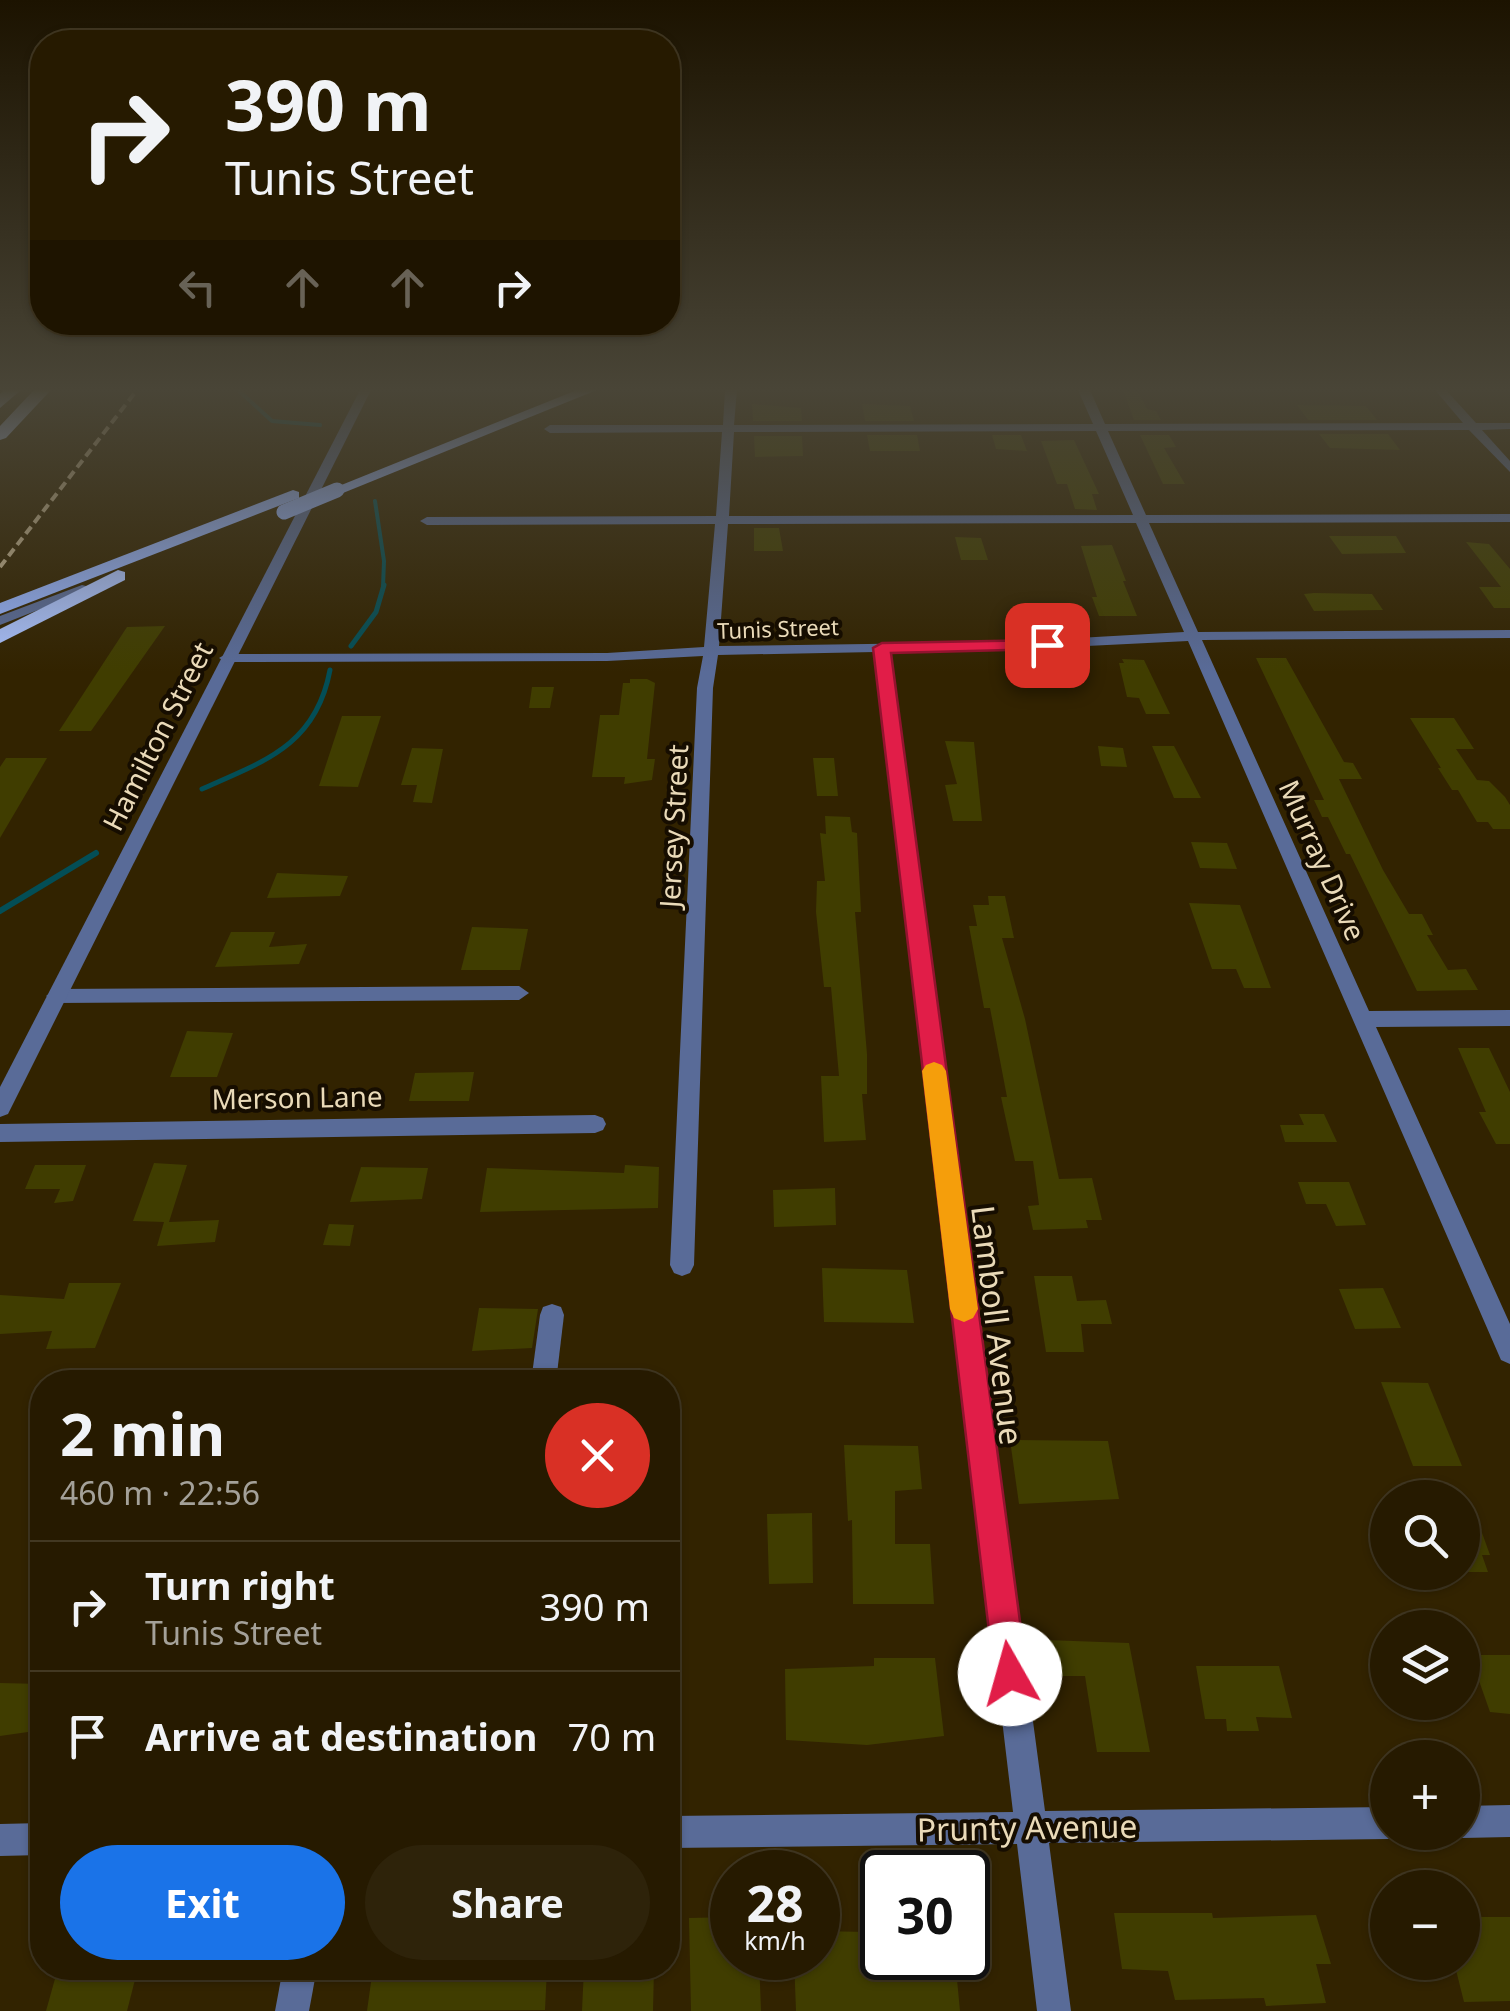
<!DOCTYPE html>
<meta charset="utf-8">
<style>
body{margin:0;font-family:"Noto Sans",sans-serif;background:#2e230a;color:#f1f3f6;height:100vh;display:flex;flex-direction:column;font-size:38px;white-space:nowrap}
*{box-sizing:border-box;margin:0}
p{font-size:32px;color:#a4a199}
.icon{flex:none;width:55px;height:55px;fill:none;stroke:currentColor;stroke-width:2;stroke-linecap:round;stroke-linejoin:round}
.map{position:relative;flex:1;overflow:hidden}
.side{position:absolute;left:30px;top:1370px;width:650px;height:610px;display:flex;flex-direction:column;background:#261a00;border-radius:40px;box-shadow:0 2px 8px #0004,0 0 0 2px #423822}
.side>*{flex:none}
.top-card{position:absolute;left:30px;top:30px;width:650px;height:305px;border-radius:40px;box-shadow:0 2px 8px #0004,0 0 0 2px #423822;background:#261a00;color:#f1f3f6;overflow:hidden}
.buttons{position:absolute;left:1370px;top:1480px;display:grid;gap:20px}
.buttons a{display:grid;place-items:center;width:110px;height:110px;border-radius:50%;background:#261a00;box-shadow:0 2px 8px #0004,0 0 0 2px #423822;font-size:50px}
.speed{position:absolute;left:710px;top:1850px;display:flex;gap:20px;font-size:50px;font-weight:700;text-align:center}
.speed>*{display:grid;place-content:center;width:130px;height:130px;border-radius:50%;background:#261a00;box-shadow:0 2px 8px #0004,0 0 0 2px #423822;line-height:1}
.speed small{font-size:25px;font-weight:400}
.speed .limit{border:5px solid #111;border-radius:15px;background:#fff;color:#111}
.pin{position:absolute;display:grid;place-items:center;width:85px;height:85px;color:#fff;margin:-42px;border-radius:20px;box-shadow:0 5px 15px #0006}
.me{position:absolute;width:110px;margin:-55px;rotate:353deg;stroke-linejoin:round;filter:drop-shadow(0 0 8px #0008)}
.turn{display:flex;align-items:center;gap:35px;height:210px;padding:0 30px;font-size:45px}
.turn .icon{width:130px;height:130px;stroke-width:2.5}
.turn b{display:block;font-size:70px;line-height:85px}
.lanes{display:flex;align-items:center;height:95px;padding:0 30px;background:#0003;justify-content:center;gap:50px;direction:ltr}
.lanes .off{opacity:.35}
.round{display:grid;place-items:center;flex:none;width:105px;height:105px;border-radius:52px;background:#2e230a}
.summary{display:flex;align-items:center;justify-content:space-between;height:170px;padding:0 30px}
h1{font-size:60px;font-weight:700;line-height:75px}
.cta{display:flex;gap:20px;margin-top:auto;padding:20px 30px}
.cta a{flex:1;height:115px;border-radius:60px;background:#1a73e8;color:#fff;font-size:40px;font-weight:700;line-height:115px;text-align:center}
.cta a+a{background:#2e230a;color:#f1f3f6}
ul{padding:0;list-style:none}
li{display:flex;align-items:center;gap:30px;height:130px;padding:0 30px;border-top:2px solid #423822}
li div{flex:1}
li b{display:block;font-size:38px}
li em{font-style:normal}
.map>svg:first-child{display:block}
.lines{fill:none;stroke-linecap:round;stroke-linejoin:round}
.stream-far2{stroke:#034e56;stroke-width:4}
.stream-far1{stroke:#034e56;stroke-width:5}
.stream{stroke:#034e56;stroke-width:6}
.building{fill:#403d00}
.minor{fill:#596b98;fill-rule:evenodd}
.tertiary{fill:#596b98;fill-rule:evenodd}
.primary{fill:#93b1fb;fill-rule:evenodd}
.trunk{fill:#a8c0fc;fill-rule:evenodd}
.rail{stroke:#bfaf8d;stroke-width:4;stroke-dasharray:9 5;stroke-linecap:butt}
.primary-bridge{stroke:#93b1fb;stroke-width:15}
.route{fill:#e11d48;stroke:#92132f;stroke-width:2.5}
.slow{fill:#f59e0b}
.labels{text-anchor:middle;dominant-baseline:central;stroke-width:8;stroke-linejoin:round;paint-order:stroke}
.far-street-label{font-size:22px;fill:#eadab8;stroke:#160d00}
.street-label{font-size:28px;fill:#eadab8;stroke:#160d00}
.near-street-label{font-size:32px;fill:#eadab8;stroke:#160d00}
</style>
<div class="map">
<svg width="1510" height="2011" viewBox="0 0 1510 2011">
<rect width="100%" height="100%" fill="#322300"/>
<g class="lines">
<g class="stream-far2">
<path d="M238,390L272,421L320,425"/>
<path d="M375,501L384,561L383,587"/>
</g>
<g class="stream-far1">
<path d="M351,646L376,612L384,585"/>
<path d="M202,789C265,761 316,745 330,670"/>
</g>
<path class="stream" d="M0,911L96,853"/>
</g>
<g class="building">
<path d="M1123,390H1137L1147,409L1156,411L1161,420H1134Z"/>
<path d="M752,404L801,408L802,421H753Z"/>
<path d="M862,404L910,406L914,421H865Z"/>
<path d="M1297,405L1366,406L1377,420H1308Z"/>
<path d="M1319,434H1388L1400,450L1330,448Z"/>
<path d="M867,435H917L920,451H870Z"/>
<path d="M992,435H1021L1027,451L996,449Z"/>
<path d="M1140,435H1169L1176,447L1164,448L1185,484H1163Z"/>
<path d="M754,436H802L803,456L755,457Z"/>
<path d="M1074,440L1099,494H1092L1097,510L1075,509L1067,484H1057L1041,441Z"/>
<path d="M754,528H779L783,551H754Z"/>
<path d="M1329,536H1396L1406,553L1342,554Z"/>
<path d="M955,537L981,538L988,560H961Z"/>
<path d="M1466,542L1489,544L1510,569V608H1494L1479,587H1501Z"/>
<path d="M1112,545L1126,581H1123L1137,616H1099L1092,597H1097L1081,546Z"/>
<path d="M1314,593L1372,594L1383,610L1314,611L1304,594Z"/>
<path d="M165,626L91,731H59L127,627Z"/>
<path d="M1256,658H1286L1344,762L1353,763L1362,779H1339L1383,870L1409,914H1422L1433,935H1427L1448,970L1466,969L1478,990L1417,991L1350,854H1346L1328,817H1322L1314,800H1324Z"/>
<path d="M1122,659L1144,660L1170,714H1146L1139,698L1127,697L1119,663H1124Z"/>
<path d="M630,679H647L655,683L647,759H655L652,780L624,784L625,777H592L600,715H619L623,683H630Z"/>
<path d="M532,687H554L550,708H529Z"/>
<path d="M342,716H381L358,787L319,786Z"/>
<path d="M1410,718H1454L1474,749H1456L1477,780L1489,781L1505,797L1510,805V829H1493L1488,822H1477L1458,790H1452L1438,768H1441Z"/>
<path d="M945,741L974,742L982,821H953L945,785L957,784Z"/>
<path d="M1098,746L1123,748L1127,767L1101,766Z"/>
<path d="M1152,746H1174L1201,798H1174Z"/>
<path d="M412,748L443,749L432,803L413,802L417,785H401Z"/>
<path d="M6,758H47L0,838V767Z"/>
<path d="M813,758H834L838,796H817Z"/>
<path d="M825,816L850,817L852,832L857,833L861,912H855L867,1054V1094H862L866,1140L824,1142L821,1076H839L831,987H824L816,912L817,881H825L820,833L826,834Z"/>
<path d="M1191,842L1227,843L1237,869L1200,868Z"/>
<path d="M277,873L348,876L340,896L267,898Z"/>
<path d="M988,896H1005L1014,938H1002L1025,1019L1059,1179L1092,1178L1102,1220H1086L1088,1228L1033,1230L1028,1206L1039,1205L1033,1161H1015L1001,1097H1007L990,1008H984L969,926H977L973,905H989Z"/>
<path d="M1189,903L1240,905L1271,988H1244L1236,969H1212Z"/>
<path d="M472,927L528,929L520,970H461Z"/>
<path d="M231,932H275L269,947L307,944L299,964L215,967Z"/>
<path d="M187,1031L233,1033L217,1077H170Z"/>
<path d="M1458,1048H1489L1510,1092V1144H1496L1479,1112H1486Z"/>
<path d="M474,1072L469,1101H409L415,1073Z"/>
<path d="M1299,1114H1324L1337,1142H1285L1280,1125H1304Z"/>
<path d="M154,1163L187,1165L169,1222L219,1220L215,1242L157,1246L164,1222L133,1221Z"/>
<path d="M35,1165H86L73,1201L54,1203L60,1189H25Z"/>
<path d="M625,1165L659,1167L658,1208L480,1212L487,1168L624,1173Z"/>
<path d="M361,1167L428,1168L422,1199L350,1202Z"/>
<path d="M1298,1182H1349L1366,1225L1336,1226L1326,1204H1306Z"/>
<path d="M835,1188L836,1225L774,1227L773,1190Z"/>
<path d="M329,1224L354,1225L350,1246L323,1245Z"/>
<path d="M822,1268L907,1270L914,1323L824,1322Z"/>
<path d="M1034,1276H1072L1077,1301L1106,1300L1112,1324H1081L1084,1352H1046Z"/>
<path d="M69,1283H121L95,1348L46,1349L52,1331L0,1334V1295L64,1299Z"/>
<path d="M1383,1288L1401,1328L1355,1329L1339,1289Z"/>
<path d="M479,1308L538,1309L532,1348L472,1351Z"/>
<path d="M1381,1382L1428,1383L1462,1466H1413Z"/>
<path d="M1010,1440L1108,1441L1119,1499L1019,1504Z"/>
<path d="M844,1445L918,1446L922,1489L895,1491V1544H930L934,1604H853L852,1520L848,1521Z"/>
<path d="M1462,1509L1472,1530H1481L1490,1555H1482L1488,1572H1462Z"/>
<path d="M812,1513L813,1583L769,1584L767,1514Z"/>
<path d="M1046,1640L1129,1643L1150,1752H1097L1085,1676H1052Z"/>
<path d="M1470,1655H1510V1714L1490,1712Z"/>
<path d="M874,1658H935L944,1736L867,1745L786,1740L785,1669L874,1666Z"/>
<path d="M1196,1666H1279L1292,1718L1256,1717L1259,1731H1227L1226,1719H1205Z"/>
<path d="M0,1683L42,1684V1730L0,1736Z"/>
<path d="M1114,1913H1212L1213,1918L1316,1915L1331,1964H1316L1326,2003L1266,2006L1264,1998L1175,2000L1168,1971L1122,1969Z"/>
<path d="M732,1917V1958H759L761,2011H691L689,1918Z"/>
<path d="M1462,1917H1510V2001L1464,2002L1454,1962H1462Z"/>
<path d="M818,1931L868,1932L870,1958H955L960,2011H796L794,1958H818Z"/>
<path d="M58,1968H138L127,2011H46Z"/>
<path d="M373,1968H547L545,2010L367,2011Z"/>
<path d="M584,1968H654L653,2011H582Z"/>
</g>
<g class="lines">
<g class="minor">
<path d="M725,390H737L734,425L1093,424L1078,390H1090L1105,424L1463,423L1435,390H1446L1476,423H1510V429L1482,430L1510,461V472L1469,430L1108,431L1146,515L1510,514V522L1149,523L1198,632L1510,630V638L1202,640L1369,1011L1510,1010V1026L1376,1027L1510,1324V1364L1501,1360L1188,641L1007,650L890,652L1045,1811L1388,1807V1832H1400L1388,1839L1049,1843L1071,2011H1037L1017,1844L668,1848V1816L1013,1812L875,652L718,655L713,688L694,1265L690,1273L682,1276L674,1273L670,1265L697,688L703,656L607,661L226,662L219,658L226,654L607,653L704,647L715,524L427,525L420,521L427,517L716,516L722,432L550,433L544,429L550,425H723ZM1096,431L1133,515L729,516L734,432ZM1136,523L1184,632L1007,642L719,646L728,524Z"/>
<path d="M519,986L529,993L519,1000L56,1003L46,996L56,989Z"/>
<path d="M595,1115L603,1118L606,1124L603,1130L595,1133L0,1142V1124Z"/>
<path d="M552,1304L561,1307L564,1315L556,1382H531L540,1315L543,1307Z"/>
<path d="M1510,1805V1837L1462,1838L1451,1833L1462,1832V1806Z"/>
<path d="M42,1823V1855L0,1856V1824Z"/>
<path d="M283,1968H317L309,2011H275Z"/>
</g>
<g class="tertiary">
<path d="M360,390H371L8,1114L0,1117V1087Z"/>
<path d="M82,585L94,588L0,625V616Z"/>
</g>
<g class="primary">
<path d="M577,390H597L343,493L329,490Z"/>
<path d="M293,490L299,492V498L0,614V603Z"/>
</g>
<g class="trunk">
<path d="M4,390H21L0,408V394Z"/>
<path d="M34,390H51L6,438L0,440V426Z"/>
<path d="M118,570L125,572V580L0,643V629Z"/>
</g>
<path class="rail" d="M0,567L137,390"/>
<path class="primary-bridge" d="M284,512L337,490"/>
</g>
<linearGradient id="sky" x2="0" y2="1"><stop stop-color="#1c1300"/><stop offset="0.58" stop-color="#494537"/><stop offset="1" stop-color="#494537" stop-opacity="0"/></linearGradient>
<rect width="1510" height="672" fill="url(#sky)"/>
<path class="route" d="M1047,640L1055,645L1053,649L891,653L1027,1674L1022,1686L1010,1691L999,1686L994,1674L873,648L882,643Z"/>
<path class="slow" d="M934,1062L942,1065L946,1071L978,1309L973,1318L964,1322L954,1318L950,1309L922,1071L926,1065Z"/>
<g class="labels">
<g class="far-street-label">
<text transform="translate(778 628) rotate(-2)">Tunis Street</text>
</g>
<g class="street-label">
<text transform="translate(157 736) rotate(-63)">Hamilton Street</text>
<text transform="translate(673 826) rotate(-87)">Jersey Street</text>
<text transform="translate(1323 860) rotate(66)">Murray Drive</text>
<text transform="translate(297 1097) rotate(-1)">Merson Lane</text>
</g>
<g class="near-street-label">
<text transform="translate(998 1325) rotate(83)">Lamboll Avenue</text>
<text transform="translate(1027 1827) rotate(-1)">Prunty Avenue</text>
</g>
</g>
</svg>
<div class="buttons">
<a><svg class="icon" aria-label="search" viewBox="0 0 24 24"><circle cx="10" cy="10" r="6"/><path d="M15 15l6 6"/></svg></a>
<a><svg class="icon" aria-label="layers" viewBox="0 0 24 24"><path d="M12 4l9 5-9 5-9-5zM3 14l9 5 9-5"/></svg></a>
<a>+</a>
<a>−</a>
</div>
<div class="speed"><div>28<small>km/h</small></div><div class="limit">30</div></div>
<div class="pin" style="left:1047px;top:645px;background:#d93025"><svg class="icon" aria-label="arrive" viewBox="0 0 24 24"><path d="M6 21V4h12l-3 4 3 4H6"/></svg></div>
<svg class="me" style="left:1010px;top:1674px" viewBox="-20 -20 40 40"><circle r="19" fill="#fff"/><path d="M0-13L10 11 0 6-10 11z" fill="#e11d48"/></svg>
<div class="top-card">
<div class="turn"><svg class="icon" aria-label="right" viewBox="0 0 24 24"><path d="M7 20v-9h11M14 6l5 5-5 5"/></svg><div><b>390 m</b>Tunis Street</div></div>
<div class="lanes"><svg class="icon off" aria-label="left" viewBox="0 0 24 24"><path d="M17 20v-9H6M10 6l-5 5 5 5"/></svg><svg class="icon off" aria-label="ahead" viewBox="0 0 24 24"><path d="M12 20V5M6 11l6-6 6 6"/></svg><svg class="icon off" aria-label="ahead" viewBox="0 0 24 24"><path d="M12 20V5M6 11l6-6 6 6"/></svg><svg class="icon" aria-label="right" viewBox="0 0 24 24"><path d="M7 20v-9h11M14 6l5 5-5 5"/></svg></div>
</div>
<section class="side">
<div class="summary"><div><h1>2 min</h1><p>460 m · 22:56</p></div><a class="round" style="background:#d93025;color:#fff"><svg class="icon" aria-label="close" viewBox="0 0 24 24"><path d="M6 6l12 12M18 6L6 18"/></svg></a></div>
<ul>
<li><svg class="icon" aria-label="right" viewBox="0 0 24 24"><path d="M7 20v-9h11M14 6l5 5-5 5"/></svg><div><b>Turn right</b><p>Tunis Street</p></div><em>390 m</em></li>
<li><svg class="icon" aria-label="arrive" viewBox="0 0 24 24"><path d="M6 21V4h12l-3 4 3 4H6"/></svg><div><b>Arrive at destination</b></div><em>70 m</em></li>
</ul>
<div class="cta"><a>Exit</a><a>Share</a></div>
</section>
</div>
